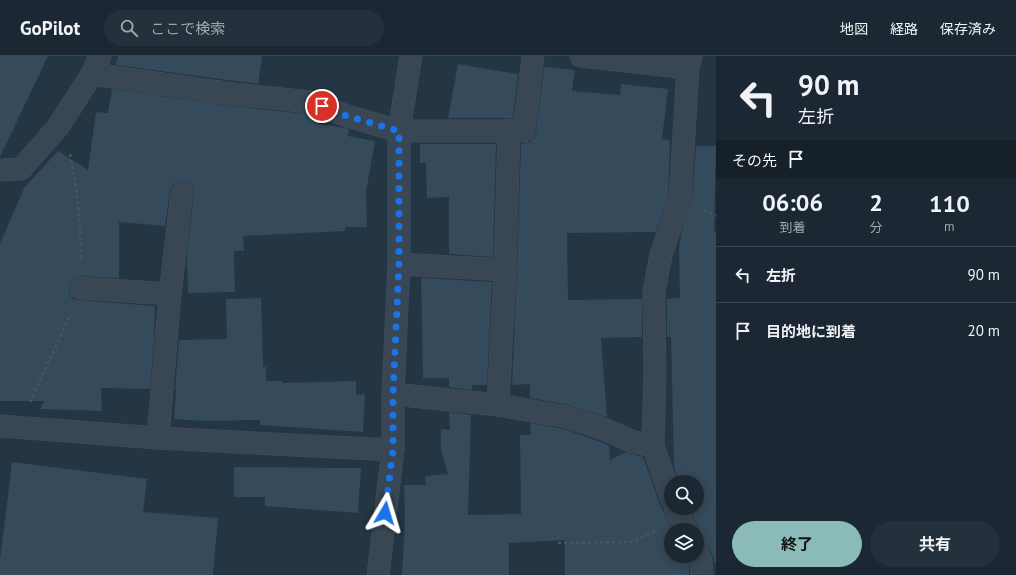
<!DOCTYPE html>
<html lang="ja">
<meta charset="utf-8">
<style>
body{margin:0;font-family:"PT Sans","Noto Sans JP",sans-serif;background:#24303b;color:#f1f3f6;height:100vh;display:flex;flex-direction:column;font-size:15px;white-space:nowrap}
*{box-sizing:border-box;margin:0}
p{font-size:13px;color:#a0a6ac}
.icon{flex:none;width:22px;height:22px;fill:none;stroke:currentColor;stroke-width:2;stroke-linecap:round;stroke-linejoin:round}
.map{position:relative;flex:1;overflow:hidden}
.drawer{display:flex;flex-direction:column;background:#1b2833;width:300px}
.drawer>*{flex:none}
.hud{background:#1b2833;color:#f1f3f6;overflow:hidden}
.controls{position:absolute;left:664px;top:419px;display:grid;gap:8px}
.controls a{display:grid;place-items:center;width:40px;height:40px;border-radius:50%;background:#1b2833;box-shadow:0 2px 10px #0003,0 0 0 1px #39444e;font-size:20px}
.pin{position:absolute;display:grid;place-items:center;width:34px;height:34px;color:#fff;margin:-17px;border:2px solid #fff;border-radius:50%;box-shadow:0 1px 4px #0007}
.me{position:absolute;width:44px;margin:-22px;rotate:7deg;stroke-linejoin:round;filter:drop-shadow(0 0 3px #0008)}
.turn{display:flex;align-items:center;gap:14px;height:84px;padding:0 16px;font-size:18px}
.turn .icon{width:52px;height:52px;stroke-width:2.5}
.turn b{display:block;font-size:28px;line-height:34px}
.then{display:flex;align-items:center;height:38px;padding:0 16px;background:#0003;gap:8px;font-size:15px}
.eta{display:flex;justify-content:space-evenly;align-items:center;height:68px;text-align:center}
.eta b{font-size:24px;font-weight:700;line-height:28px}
.cta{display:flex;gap:8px;margin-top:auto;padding:8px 16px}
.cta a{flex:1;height:46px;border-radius:24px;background:#8bbbb9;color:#111;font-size:16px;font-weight:700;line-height:46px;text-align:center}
.cta a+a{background:#24303b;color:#f1f3f6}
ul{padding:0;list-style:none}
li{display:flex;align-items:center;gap:12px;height:56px;padding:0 16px;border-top:1px solid #39444e}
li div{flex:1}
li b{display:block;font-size:15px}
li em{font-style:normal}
header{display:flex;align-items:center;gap:24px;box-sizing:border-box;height:56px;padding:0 20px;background:#1b2833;border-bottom:1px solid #39444e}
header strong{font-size:19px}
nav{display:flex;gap:22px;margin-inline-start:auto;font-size:14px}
.search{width:280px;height:36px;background:#24303b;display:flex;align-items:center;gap:10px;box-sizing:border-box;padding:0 14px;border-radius:22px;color:#a0a6ac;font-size:15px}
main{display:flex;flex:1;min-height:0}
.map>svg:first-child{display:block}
.building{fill:#354a5a}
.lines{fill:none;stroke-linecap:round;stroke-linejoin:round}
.street-casing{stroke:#42505c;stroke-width:23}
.path{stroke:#3f5c5b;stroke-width:2.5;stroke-dasharray:3 3;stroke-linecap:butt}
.street{stroke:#384753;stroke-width:22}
.route{stroke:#1a73e8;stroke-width:7;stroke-dasharray:0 12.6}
</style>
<header>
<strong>GoPilot</strong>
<div class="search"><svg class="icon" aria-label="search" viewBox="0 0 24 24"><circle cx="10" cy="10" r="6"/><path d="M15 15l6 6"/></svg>ここで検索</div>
<nav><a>地図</a><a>経路</a><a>保存済み</a></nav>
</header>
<main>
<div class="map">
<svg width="716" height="519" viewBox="0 0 716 519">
<rect width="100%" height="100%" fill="#243544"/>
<g class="building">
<path d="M0,0H48L0,101Z"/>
<path d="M118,0H262L258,28L116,9Z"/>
<path d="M458,8L518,18L513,62H448Z"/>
<path d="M544,11L575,14L572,35L620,39L621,28L668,33L662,83L670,84L668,141L656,176L567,177L568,244L642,243V281L601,282L607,361L569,349L530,342V328L512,329L517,215L521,88L530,86L534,82L536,77Z"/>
<path d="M112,33L225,49L307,58L318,63V68L340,71L349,73L348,80L375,85L366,136L367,171H345V175L243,180L244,195H234L235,236L188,237L187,198L194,138L193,132L189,127L183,125L177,126L172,129L170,135L165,170L119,166V222L80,220L75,221L70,225L68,231L69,238L73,243L79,244L155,250L154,284L150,333L101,332L102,355L40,353L44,345H0V188L24,132L58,95L88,114L96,56L108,57Z"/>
<path d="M420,88H496L493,201L449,198V141L427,142L426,107H420Z"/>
<path d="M696,90H716L714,175H716V506L714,507L713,500L708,491L704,486L697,484L698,474L697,469L689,452H697V426H679L674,411L671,281H667V243L680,242L679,192L682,175L692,144Z"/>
<path d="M421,222L492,226L487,329H472V334L449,331V322H423Z"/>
<path d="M261,242L263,311H266V325H282V327L356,325V339L365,338L363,376L260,369V364L205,365L174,363L176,334H175L179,284L227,283L226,243Z"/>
<path d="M449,356L471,359L468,459L521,458L520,379H531L530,367L564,373L609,389L610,404L626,396L643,401L659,446L672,474H671V500H685L689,508V519H565V484L509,487V519H402L405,464L404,429H426L425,420L448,418L441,394V373L450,374Z"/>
<path d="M12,406L147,423L143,456L218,462L213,519H0V504Z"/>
<path d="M234,411L361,412L358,457L265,450V441H234Z"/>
</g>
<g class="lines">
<g class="street-casing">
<g id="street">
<path d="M581,0L688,12"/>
<path d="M92,18L226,37L310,46L344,59L399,75H524L533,0"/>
<path d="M0,114L21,113L58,71L92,18L100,0"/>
<path d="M399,208L505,214"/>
<path d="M80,232L170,238"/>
<path d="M393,338L498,349L567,361L604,373L631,385L653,390"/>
<path d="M498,349L505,214L509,74"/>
<path d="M0,370L158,382L393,394"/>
<path d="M158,382L170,238L182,137"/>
<path d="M671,442L653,390L655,317L654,235L661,199L680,143L688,12L691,0"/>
<path d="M675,452L686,474"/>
<path d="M697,496L701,505L702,519"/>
<path d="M378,519L393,394V338L399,208V75L411,0"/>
</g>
</g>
<g class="path">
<path d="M70,98C77,133 81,170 81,206"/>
<path d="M704,154L716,160"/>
<path d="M30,346L71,258"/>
<path d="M558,487L631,486L657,474"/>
</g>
<use href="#street" class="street"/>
</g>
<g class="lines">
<path class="route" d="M322,50L344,59L399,75V208L393,338V394L385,457"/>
</g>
</svg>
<div class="controls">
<a><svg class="icon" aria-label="search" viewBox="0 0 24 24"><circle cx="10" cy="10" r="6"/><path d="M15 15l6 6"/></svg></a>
<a><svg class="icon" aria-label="layers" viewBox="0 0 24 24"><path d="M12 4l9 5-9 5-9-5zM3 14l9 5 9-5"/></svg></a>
</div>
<div class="pin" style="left:322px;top:50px;background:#d93025"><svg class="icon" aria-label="arrive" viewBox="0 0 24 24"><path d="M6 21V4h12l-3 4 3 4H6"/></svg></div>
<svg class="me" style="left:385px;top:457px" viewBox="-20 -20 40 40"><path d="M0-17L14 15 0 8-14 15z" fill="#1a73e8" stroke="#fff" stroke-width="4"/></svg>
</div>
<section class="drawer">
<div class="hud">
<div class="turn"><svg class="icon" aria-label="left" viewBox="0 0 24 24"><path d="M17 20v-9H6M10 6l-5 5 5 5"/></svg><div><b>90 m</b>左折</div></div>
<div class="then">その先<svg class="icon" aria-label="arrive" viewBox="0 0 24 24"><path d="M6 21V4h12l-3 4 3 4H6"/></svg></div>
</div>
<div class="eta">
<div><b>06:06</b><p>到着</p></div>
<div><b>2</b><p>分</p></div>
<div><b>110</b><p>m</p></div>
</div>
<ul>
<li><svg class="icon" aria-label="left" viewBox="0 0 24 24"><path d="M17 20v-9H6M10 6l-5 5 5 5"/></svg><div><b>左折</b></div><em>90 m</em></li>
<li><svg class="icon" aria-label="arrive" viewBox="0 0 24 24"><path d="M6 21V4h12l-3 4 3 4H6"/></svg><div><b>目的地に到着</b></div><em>20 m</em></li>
</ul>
<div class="cta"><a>終了</a><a>共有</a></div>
</section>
</main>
